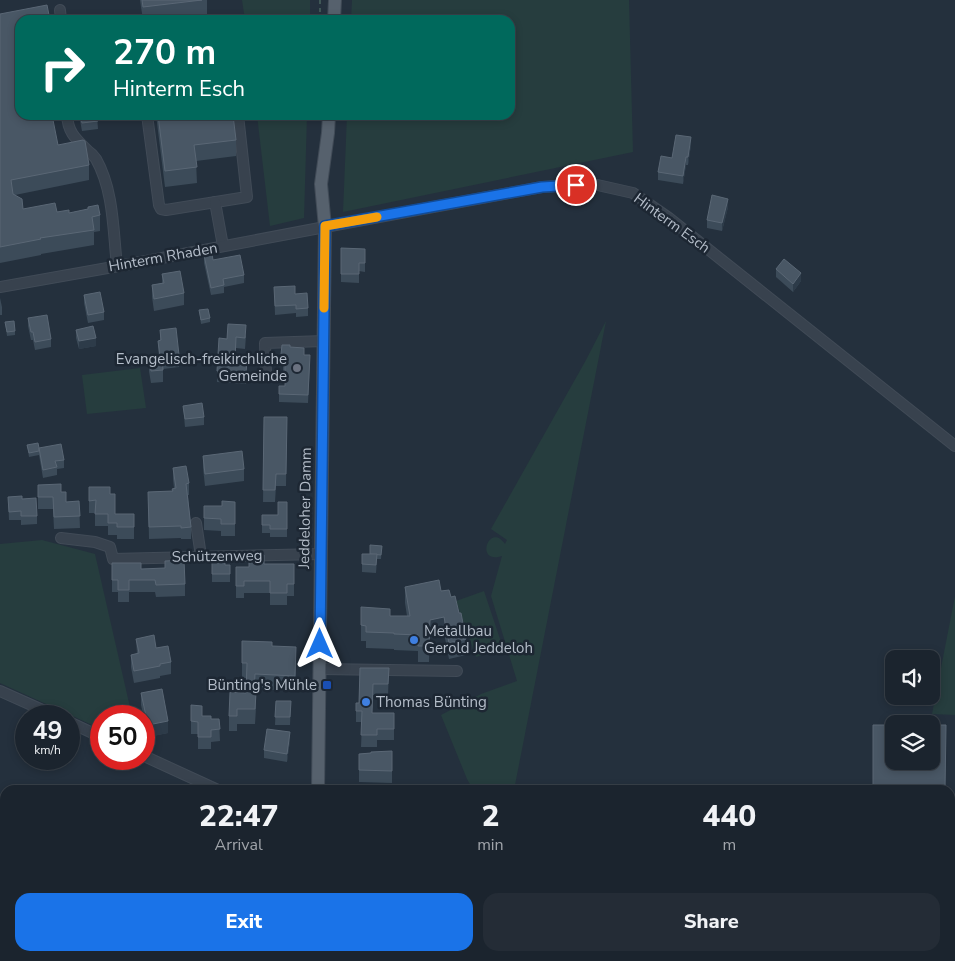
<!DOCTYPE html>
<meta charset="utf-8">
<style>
body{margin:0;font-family:"Nunito Sans",sans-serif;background:#242c36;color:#f1f3f6;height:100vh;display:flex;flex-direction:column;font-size:19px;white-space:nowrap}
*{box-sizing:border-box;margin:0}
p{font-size:16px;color:#a0a4aa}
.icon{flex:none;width:28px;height:28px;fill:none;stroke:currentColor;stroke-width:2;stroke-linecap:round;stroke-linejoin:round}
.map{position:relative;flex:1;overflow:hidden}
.sheet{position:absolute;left:0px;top:785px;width:955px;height:176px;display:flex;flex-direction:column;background:#1b242e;border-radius:15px 15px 0 0;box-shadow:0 2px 8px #0003,0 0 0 1px #39414a}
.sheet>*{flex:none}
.top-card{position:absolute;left:15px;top:15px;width:500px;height:105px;border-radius:15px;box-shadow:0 2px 8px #0003,0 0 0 1px #39414a;background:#00695c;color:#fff;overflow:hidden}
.fabs{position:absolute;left:885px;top:650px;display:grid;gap:10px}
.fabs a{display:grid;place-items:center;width:55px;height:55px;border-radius:10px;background:#1b242e;box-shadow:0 2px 8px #0003,0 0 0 1px #39414a;font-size:25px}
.speed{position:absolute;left:15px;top:705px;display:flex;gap:10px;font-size:25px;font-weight:700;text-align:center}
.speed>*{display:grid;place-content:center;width:65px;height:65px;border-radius:50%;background:#1b242e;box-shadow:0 2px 8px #0003,0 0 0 1px #39414a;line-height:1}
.speed small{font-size:12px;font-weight:400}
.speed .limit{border:8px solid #d22;background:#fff;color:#111}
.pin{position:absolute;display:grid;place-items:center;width:42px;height:42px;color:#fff;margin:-21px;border:2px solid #fff;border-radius:50%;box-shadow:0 1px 5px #0007}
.me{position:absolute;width:55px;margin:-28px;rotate:0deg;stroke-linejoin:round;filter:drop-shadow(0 0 4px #0008)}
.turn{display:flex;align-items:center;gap:18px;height:105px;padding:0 15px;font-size:22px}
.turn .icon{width:65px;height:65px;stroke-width:2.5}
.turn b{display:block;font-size:35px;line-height:42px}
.eta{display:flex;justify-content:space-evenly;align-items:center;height:85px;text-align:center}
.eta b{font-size:30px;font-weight:800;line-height:35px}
.button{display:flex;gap:10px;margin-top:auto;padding:10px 15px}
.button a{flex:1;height:58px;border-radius:15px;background:#1a73e8;color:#fff;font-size:20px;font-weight:800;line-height:58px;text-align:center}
.button a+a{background:#242c36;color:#f1f3f6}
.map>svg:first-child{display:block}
.green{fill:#263d3e}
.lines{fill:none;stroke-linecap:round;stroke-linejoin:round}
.minor-casing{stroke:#414b57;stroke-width:12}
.major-casing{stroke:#414b57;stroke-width:14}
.path{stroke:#3f5656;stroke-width:2;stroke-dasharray:4 4;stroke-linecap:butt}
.minor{stroke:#38424e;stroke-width:10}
.major{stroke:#56616d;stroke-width:12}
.wall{fill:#3c4b59}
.shaded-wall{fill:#2d3b49}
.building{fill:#495765;stroke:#5a6775}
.route-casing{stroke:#114b97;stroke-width:12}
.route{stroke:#1a73e8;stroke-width:9}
.slow{stroke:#f59e0b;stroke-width:9}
.worship-dot{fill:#6b7280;stroke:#1d2733;stroke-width:2}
.shop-dot{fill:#3f7fe0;stroke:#1d2733;stroke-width:2}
.transit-dot{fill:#1a4fb4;stroke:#1d2733;stroke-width:2}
.labels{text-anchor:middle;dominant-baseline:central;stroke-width:5;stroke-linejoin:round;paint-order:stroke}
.street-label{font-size:15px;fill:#b4bdc9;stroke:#1d2733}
.poi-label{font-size:15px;fill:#b4bdc9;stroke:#1d2733;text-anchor:end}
</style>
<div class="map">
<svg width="955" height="961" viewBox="0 0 955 961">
<rect width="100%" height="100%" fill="#24303d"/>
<g class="green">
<path d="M242,0H310V20H245Z"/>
<path d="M352,0H629L633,152L343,212L347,115H510V20H351Z"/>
<path d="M257,115H307L304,218L270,226Z"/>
<path d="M606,321L514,790H473L467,779L441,715L481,694L517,681L491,596L502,556C474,565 489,521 505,544L507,540L491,529L586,360Z"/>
<path d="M140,368L146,408L87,414L82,375Z"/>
<path d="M42,540L95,554L132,716H101V729L0,683V544Z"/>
<path d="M484,591L503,648L476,657L456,601Z"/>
<path d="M955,596V715L932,714Z"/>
<path d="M1,912L5,915V956H63L70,961H6L0,957V913Z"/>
</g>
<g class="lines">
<g class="minor-casing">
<g id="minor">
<path d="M60,10L61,20"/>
<path d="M67,115C68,133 76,139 88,151C91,153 94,156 96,159C114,191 113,231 117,266"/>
<path d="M147,115L159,205L161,209L166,210L247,197L238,115"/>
<path d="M215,202L223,246"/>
<path d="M0,287L130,264L325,227L542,187L593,184L633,193L669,218L955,446"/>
<path d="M266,376L265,343L324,341"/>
<path d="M196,523L201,556"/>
<path d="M61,538L95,542L110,547L113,559L321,554"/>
<path d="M320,669L457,671"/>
<path d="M0,691L56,716"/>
<path d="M69,722L101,737"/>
<path d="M144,756L218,790"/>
<path d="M593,956L609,961"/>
<path d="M766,961L769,956"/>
</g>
</g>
<g class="major-casing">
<g id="major">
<path d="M334,20L335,0"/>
<path d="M318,790L325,227L321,184L328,133L329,115"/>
<path d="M315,961V956"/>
</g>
</g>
<g class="path">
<path d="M320,20V0"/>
<path d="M564,956L575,961"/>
</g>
<use href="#minor" class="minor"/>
<use href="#major" class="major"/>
</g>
<g class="wall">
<path d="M140,0H207V15L169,20H143Z"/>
<path d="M0,14L20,20L58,145L89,165V180L15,195L23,209L57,212L69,213L88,209V207L100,215V231L94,232V245L41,254V255L0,263Z"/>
<path d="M79,115H97L98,129L82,131Z"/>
<path d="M156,115H233L236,140V156L196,161L197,183L165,187Z"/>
<path d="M691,145L688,165H686L683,184L658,180V172L672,158Z"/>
<path d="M728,207L722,231L707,228V220Z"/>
<path d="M341,248L365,249V272L359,271V283L341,282Z"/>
<path d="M204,255L244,275V283L224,287V293L211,295L204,263Z"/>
<path d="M776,269L801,281L793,292L776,277Z"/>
<path d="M162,274L184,293V305L154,311L152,297V285L162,283Z"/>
<path d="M274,287L295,294L308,308V316L296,317V313L275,315Z"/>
<path d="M84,295L104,312V320L88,323L84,303Z"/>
<path d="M0,298L2,307V315H0Z"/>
<path d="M199,310L210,318V322L201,324Z"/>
<path d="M28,318L51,339V347L35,350L33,340H31L28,326Z"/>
<path d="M5,322L15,331V335L7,336Z"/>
<path d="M228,324L246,336L245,349L236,348L235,360L247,372L246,384L217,382V371L227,339Z"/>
<path d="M76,330L96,346L79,349L76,338Z"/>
<path d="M160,330L179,355V367L163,369V382L151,383L149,371V359L159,358L158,341H160Z"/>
<path d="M282,345L290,347L304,355L310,363L308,403L279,402V386H285V373H283V361H281Z"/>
<path d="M183,406L204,417V425L185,427Z"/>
<path d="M264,417H287L286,486H276L275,502H263Z"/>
<path d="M27,445L39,448L64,460V468L57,469V475L43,478L39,455L29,457Z"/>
<path d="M203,456L244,469V481L205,486L203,468Z"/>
<path d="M173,468L189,483V495H188L191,527V539H181V538L149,539L148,492L172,491L174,488L173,479Z"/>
<path d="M38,485L61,492L66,502L79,501L80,528L54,529L53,509H38Z"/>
<path d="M89,487L110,494L115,514H134V539H117V535H108V526H95V513H89Z"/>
<path d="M8,497L22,499L37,516V524L21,525V520H9Z"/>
<path d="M235,502V536H221V531L204,530V506H222Z"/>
<path d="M287,502V537H270V533H262V515H278Z"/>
<path d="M382,546L381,559H377L376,573L362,572V564L370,554Z"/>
<path d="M212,558L225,565H230V582H212Z"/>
<path d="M112,563L141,569L185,584V596L156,597L155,592H129V602H118V592H112Z"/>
<path d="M264,564H294V596H287V605H270V593H244V598H236V567H249Z"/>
<path d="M405,587L441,591L451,597L459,613L466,639V655L449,659L444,633L430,636L429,662H418V651L394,650V649L366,648V641H361V625L390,616H407L405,603Z"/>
<path d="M136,639L156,648L171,662V674L160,676V678L134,683L131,667V655L137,654Z"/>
<path d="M242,641L272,646L296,662L295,691L255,689L256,708L255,724H237V731H229V716L246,693L247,678H242Z"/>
<path d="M360,668H389L388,696L373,695L372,713H394V740H377V747H361L362,722H356V703H359Z"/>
<path d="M141,693L168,733L148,737L141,705Z"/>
<path d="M276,701H291L290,725H275Z"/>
<path d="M202,716L211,719H219L220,741L211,742V749H198V734H191V721Z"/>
<path d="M290,740L287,762L264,758V750Z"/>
<path d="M392,751V783L359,782V754L371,753Z"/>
<rect x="950" y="839" width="5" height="21"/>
<rect x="215" y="956" width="42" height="5"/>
</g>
<g class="shaded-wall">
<path d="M691,137V145L688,165V157Z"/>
<path d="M686,157V165L683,184V176Z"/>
<path d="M728,199V207L722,231V223Z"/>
<path d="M801,273V281L793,292V284Z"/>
<path d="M96,338V346L79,349V341Z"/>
<path d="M444,617V633L430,636L429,662L430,620Z"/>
<path d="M296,647V662L295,691V676Z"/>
<path d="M168,721V733L148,737V725Z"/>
<path d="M290,732V740L287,762V754Z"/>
</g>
<g class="building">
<path d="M142,0H202L143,7Z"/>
<path d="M47,5L50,20H20V115H52L58,145L83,140L85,141L89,165L11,180L13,194L22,199L23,209L55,203L57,212L69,210V213L88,209V207L98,205L100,215L92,217L94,230L40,238L41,239L0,247V14Z"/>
<path d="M272,18L273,20H259Z"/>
<path d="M80,115H97L98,121L82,123Z"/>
<path d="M158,115H233L236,140L194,145L197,167L165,171Z"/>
<path d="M676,135L691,137L688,157H686L683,176L658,172L661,156L672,158Z"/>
<path d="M712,195L728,199L722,223L707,220Z"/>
<path d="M341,248L365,249V263H359V274H341Z"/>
<path d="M212,254L213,260L240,255L244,275L223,279L224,285L211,288L204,255Z"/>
<path d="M784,259L801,273L793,284L776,269Z"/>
<path d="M180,271L184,293L154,299L152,285L164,283L162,274Z"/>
<path d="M295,286V294L307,293L308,308L296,309V305L275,306L274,287Z"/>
<path d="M100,292L104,312L88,315L84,295Z"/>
<path d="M208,309L210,318L201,320L199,310Z"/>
<path d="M47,315L51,339L35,342L33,332H31L28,318Z"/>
<path d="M14,321L15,331L7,332L5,322Z"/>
<path d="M228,324L246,325L245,338L236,337L235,360L247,361L246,373L217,371L219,338L227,339Z"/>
<path d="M93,326L96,338L79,341L76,330Z"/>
<path d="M176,328L179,355L160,357L158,341L161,340L160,330Z"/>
<path d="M282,345H290V347L304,348V355H310L308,395L279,394V386H285V365H283L284,354H281Z"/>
<path d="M162,357L163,370L151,371L149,359Z"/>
<path d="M202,403L204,417L185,419L183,406Z"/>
<path d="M264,417H287L286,474H276L275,490H263Z"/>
<path d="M38,443L39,448V451L29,453L27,445Z"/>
<path d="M61,444L64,460L55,461L57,467L43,470L39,448Z"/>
<path d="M242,451L244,469L205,474L203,456Z"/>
<path d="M186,466L189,483L186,484L191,527L181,528V526L149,527L148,492L173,491L172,489L176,488L173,468Z"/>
<path d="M61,484V492H66V502L79,501L80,516L54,517L53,497H38V485Z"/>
<path d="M89,487H110V494H115V514H134V527H117V523H108V514H95L96,500L89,501Z"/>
<path d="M22,496V499L36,498L37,516H21V511L9,512L8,497Z"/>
<path d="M222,501L235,502V524H221V519L204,518V506H222Z"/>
<path d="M278,502H287V529H270V525H262V515H278Z"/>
<path d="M370,545L382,546L381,555L370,554Z"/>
<path d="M362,554H377L376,565L362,564Z"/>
<path d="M249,555H264V564H294V584H287V593H270V581H244V586H236V567H249Z"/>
<path d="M212,558H225V565H230V574H212Z"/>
<path d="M184,560L185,584L156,585L155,580H129V590H118V580H112V563H141V569L165,568V561Z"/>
<path d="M439,580L441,591L449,590L451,597L455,596L459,613H461L466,639L449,643L444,617L430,620L429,646H418V635L394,634V633L366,632V626L361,625V607L390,609V616H410L405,587Z"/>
<path d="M154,635L156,648L168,646L171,662L160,664V666L134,671L131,655L139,653L136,639Z"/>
<path d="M242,641L272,642V646L296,647L295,676L255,674L254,693H256L255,709H237V716H229L230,692L246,693L247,663H242Z"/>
<path d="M360,668H389L388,684H373L372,713H394V729H377V735H361L362,711H356V703H359Z"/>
<path d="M162,689L168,721L148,725L141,693Z"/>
<path d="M276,701H291L290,717H275Z"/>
<path d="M191,705L202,706V716H211V719H219L220,729L211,730V737H198V722L191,721Z"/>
<path d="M873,725H894V761H931V725H946L945,790H873Z"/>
<path d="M267,729L290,732L287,754L264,750Z"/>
<path d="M392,751V771L359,770V754L371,753V752Z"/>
<path d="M132,786L142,790H131Z"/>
<rect x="360" y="788" width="9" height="2"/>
<path d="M950,839H955V856L950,855Z"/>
<rect x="215" y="956" width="36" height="5"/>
<path d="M366,956H491V961H365Z"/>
</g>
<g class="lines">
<g class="route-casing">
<path id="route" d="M320,644L325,226L542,187L576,185"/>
</g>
<use href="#route" class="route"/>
<path class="slow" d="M324,308L325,226L377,217"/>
</g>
<circle class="worship-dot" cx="297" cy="368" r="5"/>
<g class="shop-dot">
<circle cx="414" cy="640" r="5"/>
<circle cx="366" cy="702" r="5"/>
</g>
<rect class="transit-dot" x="322" y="680" width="10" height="10" rx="2.5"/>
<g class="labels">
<g class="street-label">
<text transform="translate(672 223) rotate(36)">Hinterm Esch</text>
<text transform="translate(163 257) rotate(-10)">Hinterm Rhaden</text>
<text transform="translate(305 508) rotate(-89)">Jeddeloher Damm</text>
<text transform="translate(217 556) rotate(-1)">Schützenweg</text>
</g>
<g class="poi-label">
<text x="287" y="359">Evangelisch-freikirchliche<tspan x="287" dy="17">Gemeinde</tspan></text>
<text x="424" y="631" text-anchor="start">Metallbau<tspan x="424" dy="17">Gerold Jeddeloh</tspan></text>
<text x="317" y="685">Bünting's Mühle</text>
<text x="376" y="702" text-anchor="start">Thomas Bünting</text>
</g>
</g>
</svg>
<div class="fabs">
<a><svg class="icon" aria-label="sound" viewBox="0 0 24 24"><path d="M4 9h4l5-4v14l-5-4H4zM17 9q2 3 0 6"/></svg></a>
<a><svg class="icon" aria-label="layers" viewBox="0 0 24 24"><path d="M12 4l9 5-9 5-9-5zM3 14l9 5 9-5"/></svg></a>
</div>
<div class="speed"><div>49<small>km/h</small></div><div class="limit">50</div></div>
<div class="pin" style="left:576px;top:185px;background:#d93025"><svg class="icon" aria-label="arrive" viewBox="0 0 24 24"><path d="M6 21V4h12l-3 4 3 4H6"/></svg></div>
<svg class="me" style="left:320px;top:644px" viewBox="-20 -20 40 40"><path d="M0-17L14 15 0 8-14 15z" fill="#1a73e8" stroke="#fff" stroke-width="4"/></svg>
<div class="top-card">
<div class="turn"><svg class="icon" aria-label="right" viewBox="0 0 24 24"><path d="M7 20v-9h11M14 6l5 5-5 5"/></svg><div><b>270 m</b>Hinterm Esch</div></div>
</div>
<section class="sheet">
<div class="eta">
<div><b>22:47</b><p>Arrival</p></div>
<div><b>2</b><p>min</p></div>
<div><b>440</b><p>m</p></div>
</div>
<div class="button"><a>Exit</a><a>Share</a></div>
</section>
</div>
